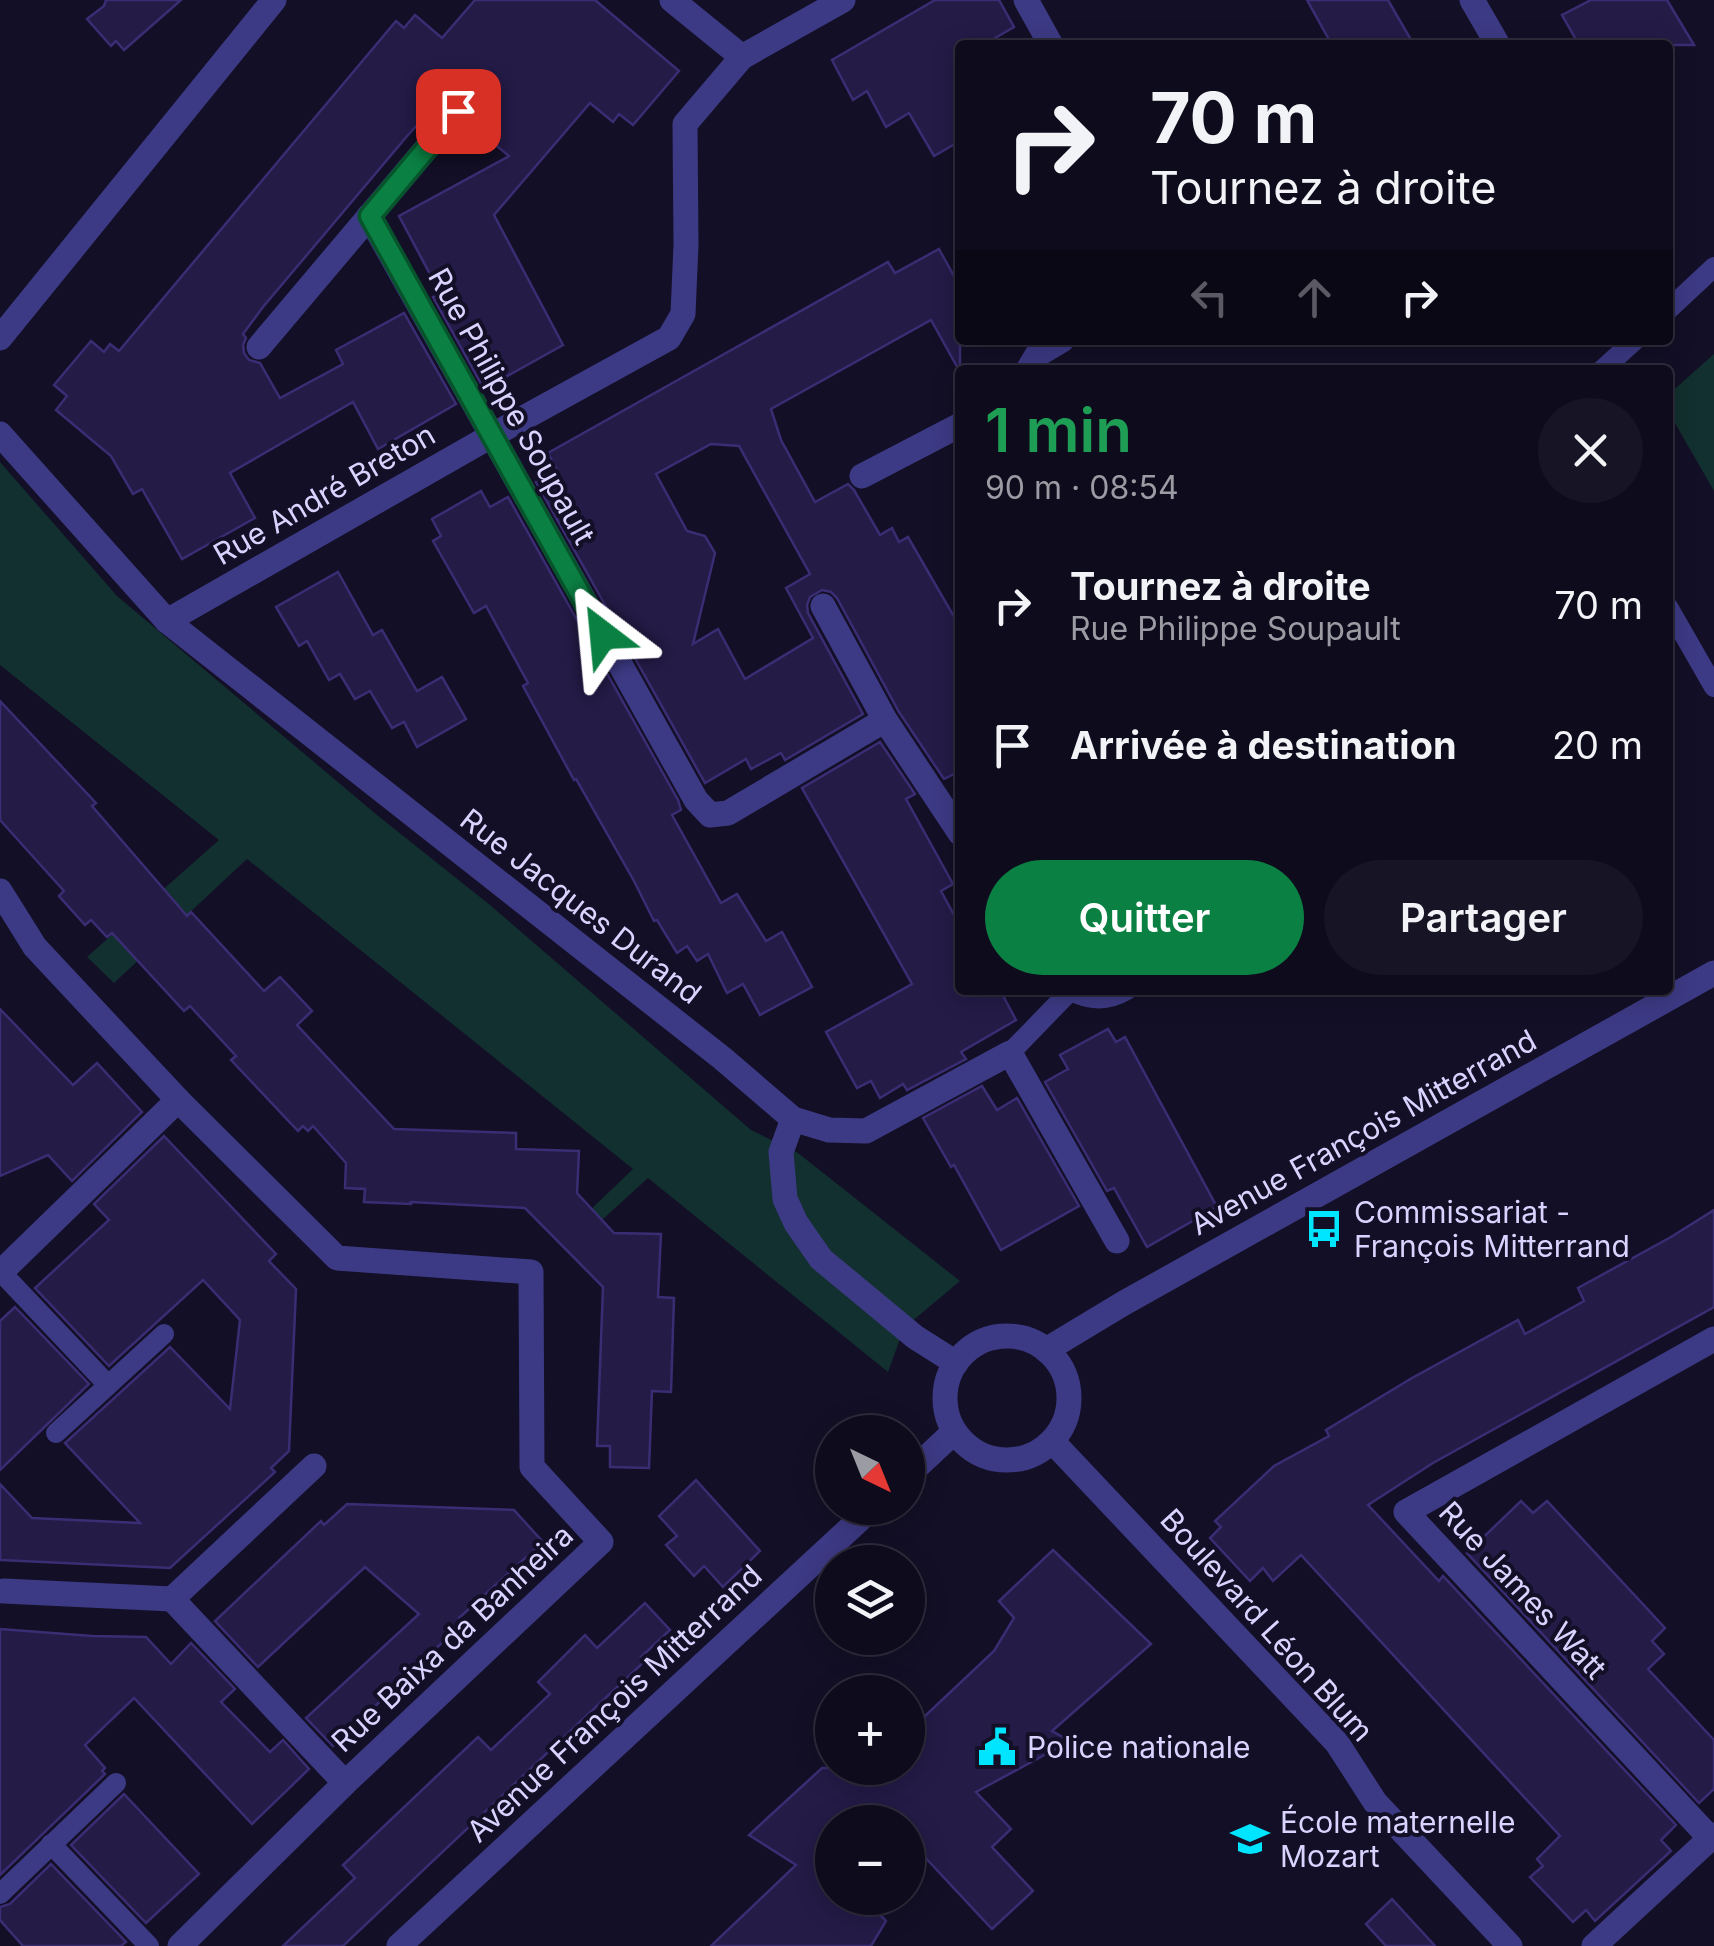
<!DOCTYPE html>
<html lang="fr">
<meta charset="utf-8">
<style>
body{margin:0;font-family:Inter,sans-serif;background:#171425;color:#f1f3f6;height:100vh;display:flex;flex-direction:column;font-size:38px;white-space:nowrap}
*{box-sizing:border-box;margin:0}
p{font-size:32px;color:#9b9ba3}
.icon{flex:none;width:55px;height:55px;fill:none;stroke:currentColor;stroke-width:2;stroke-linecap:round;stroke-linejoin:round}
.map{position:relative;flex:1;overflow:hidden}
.panel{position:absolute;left:955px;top:365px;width:718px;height:630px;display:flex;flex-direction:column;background:#0e0b1c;border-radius:10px;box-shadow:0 5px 25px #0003,0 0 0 2px #2e2b3b}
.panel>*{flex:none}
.top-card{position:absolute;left:955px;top:40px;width:718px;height:305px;border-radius:10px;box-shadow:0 5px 25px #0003,0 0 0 2px #2e2b3b;background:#0e0b1c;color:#f1f3f6;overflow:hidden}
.needle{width:65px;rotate:137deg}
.tools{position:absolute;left:815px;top:1415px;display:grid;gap:20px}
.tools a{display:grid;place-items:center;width:110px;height:110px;border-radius:50%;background:#0e0b1c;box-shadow:0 5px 25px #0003,0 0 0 2px #2e2b3b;font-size:50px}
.pin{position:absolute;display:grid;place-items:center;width:85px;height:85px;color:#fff;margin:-42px;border-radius:20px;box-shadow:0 5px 15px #0006}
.me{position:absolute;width:110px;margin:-55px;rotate:331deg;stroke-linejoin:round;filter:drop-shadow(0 0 8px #0008)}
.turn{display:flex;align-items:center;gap:35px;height:210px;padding:0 30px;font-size:45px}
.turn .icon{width:130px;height:130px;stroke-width:2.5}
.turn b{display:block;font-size:70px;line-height:85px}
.lanes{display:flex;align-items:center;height:95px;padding:0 30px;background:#0003;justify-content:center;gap:50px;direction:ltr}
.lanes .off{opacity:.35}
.round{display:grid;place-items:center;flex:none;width:105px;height:105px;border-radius:52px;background:#171425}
.overview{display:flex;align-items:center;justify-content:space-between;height:170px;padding:0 30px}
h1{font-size:60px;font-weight:600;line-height:75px;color:#1e9e55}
.action{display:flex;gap:20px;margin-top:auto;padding:20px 30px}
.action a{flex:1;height:115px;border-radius:60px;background:#0b8043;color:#fff;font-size:40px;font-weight:600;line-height:115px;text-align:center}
.action a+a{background:#171425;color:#f1f3f6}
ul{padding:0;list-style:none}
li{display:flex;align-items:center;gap:30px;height:140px;padding:0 30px}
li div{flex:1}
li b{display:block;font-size:38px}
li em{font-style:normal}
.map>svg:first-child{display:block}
.green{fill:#12302f}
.building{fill:#241b47;stroke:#3b2d73;stroke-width:2.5;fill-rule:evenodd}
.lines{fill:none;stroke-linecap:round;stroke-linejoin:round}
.service{stroke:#3d3a85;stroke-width:20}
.pedestrian{stroke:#3d3a85;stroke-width:25}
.minor{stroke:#3d3a85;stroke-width:25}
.route-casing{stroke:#07532c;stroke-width:25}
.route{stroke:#0b8043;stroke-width:18}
.labels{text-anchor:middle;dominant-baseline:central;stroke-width:8;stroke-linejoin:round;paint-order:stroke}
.street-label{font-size:30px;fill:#d9d4ff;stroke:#130f26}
.poi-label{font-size:30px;fill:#d9d4ff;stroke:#130f26;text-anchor:start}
</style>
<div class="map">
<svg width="1714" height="1946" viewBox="0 0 1714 1946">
<rect width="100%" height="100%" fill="#130f26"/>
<g class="green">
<path d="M1714,354V491L1668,411V395Z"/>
<path d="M0,462L117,596L377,815L490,905L751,1130L798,1153L960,1281L904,1328L888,1372L648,1178L569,1250L559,1240L633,1169L247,859L114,983L87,957L219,840L0,665Z"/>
</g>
<g class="building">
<path d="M106,0H181L124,50L116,41L111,46L87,19L104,6Z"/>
<path d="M475,0H595L679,71L633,125L619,114L613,122L590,103L494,215L563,345L484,389L433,297L440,293L399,216L509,156L469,123L492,95L496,87L495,79L490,72L475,70L468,75L445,102L441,99L408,135L263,307L243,334L246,338L243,345L244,353L249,360L260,363L280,398L343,364L336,350L404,313L456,404L378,449L353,402L230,473L255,518L182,559L142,489L133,494L111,456L56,410L67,396L54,385L91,341L104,352L110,344L119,351L396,21L404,28L415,15L442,38Z"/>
<path d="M935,0H999L1014,27L983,45H960V141L934,156L909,113L886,127L867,91L853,100L832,60Z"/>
<path d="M1307,0H1388L1414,45H1332Z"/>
<path d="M1591,0H1667L1694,45H1579L1562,15Z"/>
<path d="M939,249L960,287V372L931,320L771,409L781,440L815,502L848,484L854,490L880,535L892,528L899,542L908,537L960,627V771L944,779L899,712L837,598L831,592L822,590L810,597L807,605L808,613L863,714L785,760L781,753L751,769L746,759L705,783L536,482L557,470L548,453L888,262L895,273ZM711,444L739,446L810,574L786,588L813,638L745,679L718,629L693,644L715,553L705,536L687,531L656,474Z"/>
<path d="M481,491L490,507L508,497L678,800L681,810L672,815L721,903L737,894L766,941L782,932L812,987L760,1015L743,984L727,993L708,954L697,961L687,946L677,953L657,920L654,921L634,881L576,779L574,780L523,686L528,683L486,606L474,613L433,541L441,536L432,519Z"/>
<path d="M338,572L373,635L382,630L417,691L442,677L466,719L417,747L404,722L392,728L370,691L355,699L340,674L329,680L307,641L299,646L276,607Z"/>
<path d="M0,701L96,803L92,806L187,916L191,912L264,991L280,977L312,1011L297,1025L394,1129L516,1133V1149L579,1151L577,1193L614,1233L661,1234L658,1297L674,1298L671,1392L652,1391L649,1468L610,1467V1446H597L603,1287L525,1208L411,1202V1204L364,1202L365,1189L345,1188L346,1163L313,1126L308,1131L303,1126L298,1131L231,1060L236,1056L190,1006L184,1011L112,933L107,937L91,920L85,925L59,896L64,891L0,820Z"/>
<path d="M880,742L915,794L906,799L953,884L941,891L960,926V990H1000L1016,1020L961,1052L966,1059L907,1090L903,1084L880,1098L871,1081L857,1088L826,1032L912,984L802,788Z"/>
<path d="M0,1009L73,1085L97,1063L142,1112L72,1181L48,1155L0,1176Z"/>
<path d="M1108,1029L1116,1042L1125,1037L1217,1207L1147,1247L1114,1188L1107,1191L1045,1082L1068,1069L1060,1055Z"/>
<path d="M982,1086L997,1110L1017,1098L1079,1206L1001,1250L954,1165L951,1167L923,1118Z"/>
<path d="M164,1136L276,1254L269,1261L296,1289L289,1451L271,1468L275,1472L170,1568L0,1560V1484L32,1518L140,1523L65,1443L170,1347L230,1409L240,1320L203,1280L109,1366L35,1288L109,1220L94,1204Z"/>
<path d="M1714,1210V1307L1433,1463L1368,1505L1439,1581L1443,1576L1676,1825L1661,1840L1671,1851L1595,1921L1586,1910L1573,1922L1530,1877L1543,1866L1537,1859L1560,1836L1301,1555L1273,1581L1263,1568L1250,1581L1210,1538L1221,1527L1215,1521L1274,1466L1329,1436L1326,1430L1412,1378L1518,1320L1525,1334L1584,1301L1578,1288L1671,1237Z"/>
<path d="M15,1307L89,1384L0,1470V1321Z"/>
<path d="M696,1480L760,1551L723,1587L704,1566L694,1576L666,1545L677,1536L659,1516Z"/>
<path d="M1521,1501L1533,1513L1547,1501L1665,1628L1652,1641L1664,1654L1648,1669L1714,1740V1789L1699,1803L1467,1553Z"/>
<path d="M347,1504L514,1510L543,1542L459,1618L463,1623L333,1746L306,1718L419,1614L365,1567L258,1667L215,1621L321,1521L324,1525Z"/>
<path d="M1053,1550L1151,1644L1052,1731L1070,1741L976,1792L1011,1829L992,1847L1033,1891L992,1929L908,1839V1822H832V1898H864L886,1921L871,1946H711L796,1865L749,1835L822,1768H908V1732L994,1651L1014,1618L999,1601Z"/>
<path d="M645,1603L670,1630L641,1657L645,1661L581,1721L343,1946H283L355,1878L343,1865L478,1737L491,1750L550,1694L538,1682L585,1635L597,1648Z"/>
<path d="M0,1629L92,1636L146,1637L171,1664L191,1643L235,1689L221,1702L270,1752L283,1740L309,1769L252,1824L134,1698L85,1745L105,1768L102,1771L105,1774L0,1875Z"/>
<path d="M124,1794L199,1874L146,1923L71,1845Z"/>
<path d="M51,1864L126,1942L121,1946H23L0,1920V1907L10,1904Z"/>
<path d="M1392,1899L1435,1946H1386L1366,1924Z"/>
</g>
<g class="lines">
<g class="service">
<path d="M1668,310L1714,267"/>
<path d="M1602,370L1635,340"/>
<path d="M1668,607L1714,687"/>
<path d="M1069,990C1089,1001 1107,1002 1127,990"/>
<path d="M1010,1053L1070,991"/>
<path d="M1,1272L108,1385"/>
<path d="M56,1433L164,1334"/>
<path d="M51,1844L149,1946"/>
<path d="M0,1894L116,1783"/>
</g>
<g class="pedestrian">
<path d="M4,1591L172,1599L314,1466"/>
<path d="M172,1599L345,1783"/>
</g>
<g class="minor">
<path d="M672,0L742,57"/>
<path d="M1026,0L1051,45"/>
<path d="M1472,0L1498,45"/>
<path d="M369,216L696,800L710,815L728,813L885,720"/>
<path d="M0,338L274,0"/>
<path d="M259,347L480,85"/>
<path d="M1028,370L1037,355L1062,340"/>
<path d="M0,434L167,621L722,1058L793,1119L829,1130L866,1131L1010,1053L1117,1241"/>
<path d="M862,476L960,425"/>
<path d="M823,606L885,720L960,833"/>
<path d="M167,621L491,436L669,338L683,314L686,245L685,124L742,57L843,0"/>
<path d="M0,891L35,947L178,1100L337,1258L531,1272L532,1467L601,1542L345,1783L180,1946"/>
<path d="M793,1119L781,1152L785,1199L796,1223L821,1259L915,1337L956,1363"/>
<path d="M0,1273L178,1100"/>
<circle cx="1007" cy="1398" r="62"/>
<path d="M1046,1350L1124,1303L1714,973"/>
<path d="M1052,1441L1337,1743L1375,1802L1510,1946"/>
<path d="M908,1475L954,1432"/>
<path d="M1710,1838L1406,1512L1714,1339"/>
<path d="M399,1946L872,1508"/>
<path d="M1594,1946L1714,1835"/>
</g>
</g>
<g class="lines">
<g class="route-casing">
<path id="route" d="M458,111L370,216L603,635"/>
</g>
<use href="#route" class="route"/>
</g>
<defs>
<g id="bus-bare" transform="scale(3)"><path d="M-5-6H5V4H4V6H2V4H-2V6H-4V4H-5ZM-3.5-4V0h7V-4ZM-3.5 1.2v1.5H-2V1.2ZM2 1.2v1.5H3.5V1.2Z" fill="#00e5ff" stroke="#130f26" stroke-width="2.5" paint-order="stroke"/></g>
<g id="civic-bare" transform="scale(3)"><path d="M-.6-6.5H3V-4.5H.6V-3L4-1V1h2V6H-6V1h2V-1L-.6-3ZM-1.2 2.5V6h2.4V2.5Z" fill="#00e5ff" stroke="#130f26" stroke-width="2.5" paint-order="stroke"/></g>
<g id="school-bare" transform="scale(3)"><path d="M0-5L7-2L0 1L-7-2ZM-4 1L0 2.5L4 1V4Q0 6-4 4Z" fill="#00e5ff" stroke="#130f26" stroke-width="2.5" paint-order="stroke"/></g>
</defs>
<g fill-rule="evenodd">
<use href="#bus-bare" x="1324" y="1229"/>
<use href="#civic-bare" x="997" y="1747"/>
<use href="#school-bare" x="1250" y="1839"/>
</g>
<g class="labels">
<g class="street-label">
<text transform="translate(512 406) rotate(61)">Rue Philippe Soupault</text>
<text transform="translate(324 494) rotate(-30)">Rue André Breton</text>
<text transform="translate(581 906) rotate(38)">Rue Jacques Durand</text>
<text transform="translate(1363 1132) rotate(-29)">Avenue François Mitterrand</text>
<text transform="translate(1523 1590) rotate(47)">Rue James Watt</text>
<text transform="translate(1267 1625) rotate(48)">Boulevard Léon Blum</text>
<text transform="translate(452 1638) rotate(-43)">Rue Baixa da Banheira</text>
<text transform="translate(614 1703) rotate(-43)">Avenue François Mitterrand</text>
</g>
<g class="poi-label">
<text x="1354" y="1212">Commissariat -<tspan x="1354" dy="34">François Mitterrand</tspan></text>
<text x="1027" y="1747">Police nationale</text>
<text x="1280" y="1822">École maternelle<tspan x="1280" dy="34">Mozart</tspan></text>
</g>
</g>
</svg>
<div class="tools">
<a><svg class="needle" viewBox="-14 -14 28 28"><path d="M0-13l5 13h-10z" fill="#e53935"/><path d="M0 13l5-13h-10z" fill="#9b9ba3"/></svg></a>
<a><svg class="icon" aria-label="layers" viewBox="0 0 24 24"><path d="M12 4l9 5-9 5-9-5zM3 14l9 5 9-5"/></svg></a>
<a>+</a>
<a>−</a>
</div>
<div class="pin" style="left:458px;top:111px;background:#d93025"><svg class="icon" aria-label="arrive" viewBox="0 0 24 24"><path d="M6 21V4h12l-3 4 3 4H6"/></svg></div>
<svg class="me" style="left:603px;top:635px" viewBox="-20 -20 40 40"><path d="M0-17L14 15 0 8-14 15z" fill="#0b8043" stroke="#fff" stroke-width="4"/></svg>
<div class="top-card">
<div class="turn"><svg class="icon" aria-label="right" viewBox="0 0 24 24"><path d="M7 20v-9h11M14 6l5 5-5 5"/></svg><div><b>70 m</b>Tournez à droite</div></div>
<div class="lanes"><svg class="icon off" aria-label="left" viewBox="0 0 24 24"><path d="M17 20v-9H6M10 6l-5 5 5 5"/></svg><svg class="icon off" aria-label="ahead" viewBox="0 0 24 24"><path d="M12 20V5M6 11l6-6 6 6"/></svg><svg class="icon" aria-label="right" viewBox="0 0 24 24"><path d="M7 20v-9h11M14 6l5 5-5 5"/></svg></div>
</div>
<section class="panel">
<div class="overview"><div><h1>1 min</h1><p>90 m · 08:54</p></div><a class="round"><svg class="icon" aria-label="close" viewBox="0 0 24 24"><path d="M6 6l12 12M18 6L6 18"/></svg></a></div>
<ul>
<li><svg class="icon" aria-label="right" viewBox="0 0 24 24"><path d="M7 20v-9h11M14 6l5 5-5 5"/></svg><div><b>Tournez à droite</b><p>Rue Philippe Soupault</p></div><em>70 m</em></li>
<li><svg class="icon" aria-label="arrive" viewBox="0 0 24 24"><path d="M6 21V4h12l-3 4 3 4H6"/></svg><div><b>Arrivée à destination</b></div><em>20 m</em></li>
</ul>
<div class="action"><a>Quitter</a><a>Partager</a></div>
</section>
</div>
